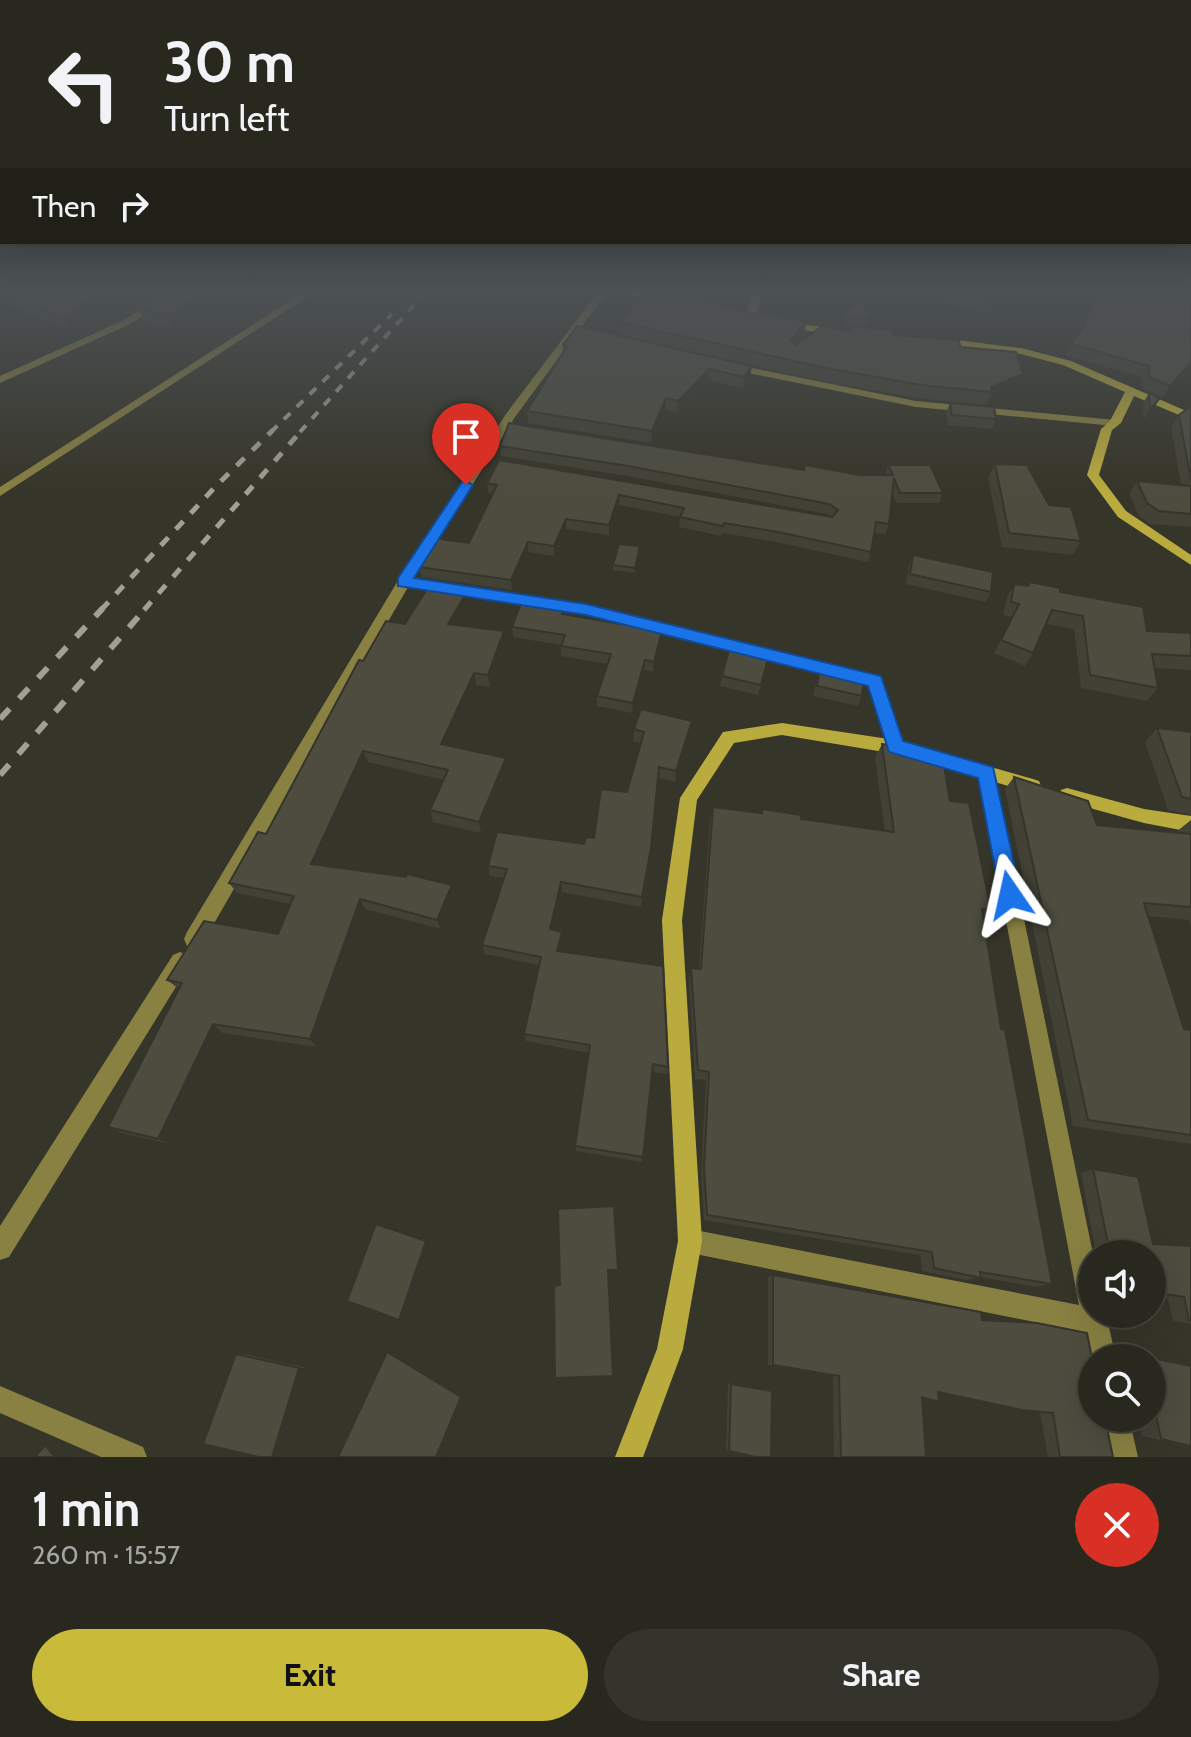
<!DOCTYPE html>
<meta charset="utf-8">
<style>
body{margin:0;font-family:Cabin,sans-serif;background:#34342c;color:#f1f3f6;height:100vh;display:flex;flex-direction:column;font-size:30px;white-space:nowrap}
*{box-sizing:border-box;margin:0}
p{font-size:26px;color:#a5a6a4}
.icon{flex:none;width:44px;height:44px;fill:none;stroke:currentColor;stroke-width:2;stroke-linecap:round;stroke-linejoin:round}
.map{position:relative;height:1457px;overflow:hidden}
.details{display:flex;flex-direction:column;background:#28281f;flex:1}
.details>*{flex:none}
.banner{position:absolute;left:0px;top:0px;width:1192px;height:244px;box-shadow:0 8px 32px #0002,0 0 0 2px #44443d;background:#28281f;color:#f1f3f6;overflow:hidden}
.tools{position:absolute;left:1078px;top:1240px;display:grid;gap:16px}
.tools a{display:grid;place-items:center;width:88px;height:88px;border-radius:50%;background:#28281f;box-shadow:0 8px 32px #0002,0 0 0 2px #44443d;font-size:40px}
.pin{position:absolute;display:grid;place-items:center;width:68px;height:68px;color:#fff;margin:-82px -34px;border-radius:50% 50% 50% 0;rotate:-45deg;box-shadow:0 0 8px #0007}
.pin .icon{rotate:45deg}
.me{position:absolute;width:88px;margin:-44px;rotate:349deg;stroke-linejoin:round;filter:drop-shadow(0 0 6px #0008)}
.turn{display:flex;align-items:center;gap:28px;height:168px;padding:0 32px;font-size:36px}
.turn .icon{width:104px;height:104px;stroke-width:2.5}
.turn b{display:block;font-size:56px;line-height:68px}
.then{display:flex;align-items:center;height:76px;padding:0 32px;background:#0003;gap:16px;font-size:30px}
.round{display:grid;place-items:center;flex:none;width:84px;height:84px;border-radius:42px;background:#34342c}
.summary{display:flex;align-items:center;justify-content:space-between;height:136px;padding:0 32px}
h1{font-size:48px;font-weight:800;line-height:60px}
.primary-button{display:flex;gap:16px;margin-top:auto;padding:16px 32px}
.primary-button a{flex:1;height:92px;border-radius:48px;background:#caba3a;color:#111;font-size:32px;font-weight:800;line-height:92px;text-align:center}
.primary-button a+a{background:#34342c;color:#f1f3f6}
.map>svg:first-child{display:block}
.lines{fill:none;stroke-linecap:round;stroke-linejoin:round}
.street{fill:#898142;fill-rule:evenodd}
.secondary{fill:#b9ab3e;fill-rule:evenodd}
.rail-far2{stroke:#a1a096;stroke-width:4;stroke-dasharray:9 9;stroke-linecap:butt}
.rail-far1{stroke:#a1a096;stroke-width:5;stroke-dasharray:11 11;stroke-linecap:butt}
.rail{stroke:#a1a096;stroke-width:6;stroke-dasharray:14 14;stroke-linecap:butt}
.wall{fill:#424136}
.shaded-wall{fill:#36352c}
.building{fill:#4d4c3f;stroke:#36352c;stroke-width:2}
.route{fill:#1a73e8;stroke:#114b97;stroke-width:2}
</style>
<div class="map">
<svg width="1191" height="1457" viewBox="0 0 1191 1457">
<rect width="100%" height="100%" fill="#363529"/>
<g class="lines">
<g class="street">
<path d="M176,288H187L130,324L0,383V376L124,320Z"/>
<path d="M310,288H321L0,496V487Z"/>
<path d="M601,288H610L515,417L413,579L586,604L880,677L904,746L902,751H890L888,746L869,685L586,614L408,587L201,946L194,948L187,946L184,939L187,932L399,579L506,414Z"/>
<path d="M754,288H763L756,316L751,319L746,316Z"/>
<path d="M732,364L916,401L1115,420L1121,423L1115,426L916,407L728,369L727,367Z"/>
<path d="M986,766L992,768L994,773L1093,1254L1092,1314H1106L1116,1358H1092V1363L1084,1332L690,1253L681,1250L678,1241L681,1232L690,1229L1079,1305L978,773L980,768Z"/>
<path d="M180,952L187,955L190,962L187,969L9,1257L0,1260V1226L173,955Z"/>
<path d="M0,1386L143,1447L147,1457H101L0,1413Z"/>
<path d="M1103,1418H1129L1138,1457H1110Z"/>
</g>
<g class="secondary">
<path d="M607,288H625L669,300L664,303Z"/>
<path d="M785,322L837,329L842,332L837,335L782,327V323Z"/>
<path d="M940,338L1021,348L1071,361L1191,413V420L1134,396L1121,423L1112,430L1099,475L1126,511L1191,555V565L1118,517L1087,475L1101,429L1110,421L1125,392L1063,365L1021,354L937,343L935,341Z"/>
<path d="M782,723L902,741L908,743L910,748L908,753L902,755L782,735L734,743L697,800L682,920L702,1241L683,1349L643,1457H615L657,1349L678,1241L662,920L680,798L723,732Z"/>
<path d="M924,748L1033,779L1039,781L1041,786L1039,791L1033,793L918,760L916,755L918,750Z"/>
<path d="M1067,788L1144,809L1191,816V832L1144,823L1061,800L1058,795L1061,790Z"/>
</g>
<g class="rail-far2">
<path d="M271,432L392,314"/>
<path d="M300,432L429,288"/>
</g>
<g class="rail-far1">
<path d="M101,610L216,486L273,430"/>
<path d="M144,610L302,430"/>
</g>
<g class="rail">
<path d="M0,719L103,608"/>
<path d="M0,775L146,608"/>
</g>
</g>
<g class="wall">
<path d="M9,288H123L124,291L70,330L12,307L4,294L10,292Z"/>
<path d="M172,288L174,329L145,323L139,309Z"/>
<path d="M659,288L728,289L727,296L719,304L696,299L804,334L795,344L796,345L849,332L850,327H844L843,321L845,312L869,319L866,328L893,335L960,347L1017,387L989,399L986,405L916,398L822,381L619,335V322L659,290Z"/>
<path d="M922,288H994L985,312L939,303L942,294Z"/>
<path d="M1095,288H1162L1191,295V367L1163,398L1143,389L1142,377L1065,355L1071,344L1082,328Z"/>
<path d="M577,326L750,377L743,388L708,380L677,413L666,409L651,443L528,423L527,411L563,352V345Z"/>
<path d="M1149,393L1154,408L1144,419L1143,403Z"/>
<path d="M950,403L996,419L992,429L948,425L946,413Z"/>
<path d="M1191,407V527L1150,524L1139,516L1129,494L1137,481L1181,485L1171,427L1179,415Z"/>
<path d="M500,446L804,470L860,475H885L888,465L943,493L939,503H897L892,493L889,524L885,534L874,533L871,552L868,562L776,542L723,533L721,536L679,527L680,517L619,505L609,535L566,529L554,556L528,552L512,590L421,577L419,567L469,543L492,494L488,493L487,483L499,460L830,516L827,514L627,476L501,456Z"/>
<path d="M995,464L1049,505L1081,541L1073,555L1002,547L988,478Z"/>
<path d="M640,551L634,573L613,570V565Z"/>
<path d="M913,555L991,592L986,602L906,584L909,565Z"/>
<path d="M1014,584L1060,592L1147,631L1191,633V670L1154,668L1158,688L1147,701L1081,688L1074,629L1046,624L1033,653L1025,666L994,653L1012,617L1003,615L1007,597Z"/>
<path d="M472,600L458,625L504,631L505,644L490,687L476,685L448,745L506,758L507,769L481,833L433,822L430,810L444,780L368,762L322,866L452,885L455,896L441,929L365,909L317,1047L222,1033L170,1144L121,1133L108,1127L179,989L167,980L278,934L290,904L237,893L229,883L266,834L363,661L405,624Z"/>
<path d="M565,614L661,641L653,672L644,670L632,713L597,706V696L608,664L561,656V645L513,637L512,627Z"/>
<path d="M769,655L758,695L720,686L722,676Z"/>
<path d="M820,665L862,696L858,706L813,696Z"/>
<path d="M692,721L690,732L675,782L658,778L650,859L641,907L562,892L553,930L563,941L560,951L668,1067L667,1074L652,1072L642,1162L576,1151L575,1146L589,1053L526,1041L524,1034L539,965L485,954L482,945L504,878L490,876L488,866L584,844L594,838L627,792L641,743L633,741L634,729Z"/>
<path d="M1157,728L1191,732V815L1168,810L1145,742Z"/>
<path d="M882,744L950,801L991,910L983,919L1001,1029L1052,1284L1035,1287L981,1277L967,1280L922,1271L920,1255L704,1220L701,1174L706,1080L695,1079L689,979L691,968L699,969L710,820L713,807L761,813L762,809L801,819L885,831L875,758Z"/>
<path d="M1014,777L1097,825L1176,832L1191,820V926L1189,920L1148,916L1184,1029L1191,1030V1144L1073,1126L1005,789Z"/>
<path d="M1093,1169L1153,1244L1191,1246V1324L1173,1321L1168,1299L1152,1296V1254H1096L1081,1173Z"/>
<path d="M773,1275L982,1320L1113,1457H1048L1040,1412L1010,1408L938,1392L939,1402L922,1398L926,1457H834L833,1376L768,1365V1277Z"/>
<path d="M236,1354H245L307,1368L279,1457Z"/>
<path d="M1127,1356L1144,1357L1151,1358H1127Z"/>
<path d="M1152,1358L1191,1366V1447L1142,1436L1139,1418H1152Z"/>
<path d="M728,1383L772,1391L729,1451L726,1449Z"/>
</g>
<g class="shaded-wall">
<path d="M103,288H123L124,291L70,330L63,317Z"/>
<path d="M208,288H233L174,329L169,315Z"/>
<path d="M728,289L727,296L719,304L720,296Z"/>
<path d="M806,322L804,334L788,353L791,340Z"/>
<path d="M1191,363V367L1163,398L1170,386Z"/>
<path d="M752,366L750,377L743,388L744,377Z"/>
<path d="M709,369L708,380L677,413L678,401Z"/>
<path d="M1023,374L1017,387L989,399L992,392L991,387Z"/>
<path d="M666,398V409L651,443L652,431Z"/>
<path d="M1160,398L1154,408L1144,419L1150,409Z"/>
<path d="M619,495V505L609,535V525Z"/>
<path d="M566,519V529L554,556V546Z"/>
<path d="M528,542V552L512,590L511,580Z"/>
<path d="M470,587L472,600L451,636L448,624Z"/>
<path d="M504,631L505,644L490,687L488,675Z"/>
<path d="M662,631L661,641L653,672L654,662Z"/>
<path d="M645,660L644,670L632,713L633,703Z"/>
<path d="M474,673L476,685L444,756L441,744Z"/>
<path d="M692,721L690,732L675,782L676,771Z"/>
<path d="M363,751L368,762L318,875L311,864Z"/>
<path d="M506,758L507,769L481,833L479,822Z"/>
<path d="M561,882L562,892L551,939L550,929Z"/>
<path d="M452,885L455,896L441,929L437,920Z"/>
<path d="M360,899L365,909L317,1047L310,1039Z"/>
<path d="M562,932L563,941L558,960L557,951Z"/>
<path d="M213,1024L222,1033L170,1144L158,1139Z"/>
<path d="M426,1241L430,1243L404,1321L399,1320Z"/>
<path d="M387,1352H395L466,1395L440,1457H436Z"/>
<path d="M299,1368H307L279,1457H272Z"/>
<path d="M60,1442L72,1457H55L45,1445Z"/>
</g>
<g class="building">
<path d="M18,288H103L63,317L4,294Z"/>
<path d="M172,288H208L169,315L139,309Z"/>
<path d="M650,288L764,316L767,313L806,322L791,340L796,345L822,326L851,332L850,326L893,330V335L959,340L960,347L1016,352L1023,374L991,387L992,392L921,385L825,368L619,322Z"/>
<path d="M681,288H727L728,289L720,296Z"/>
<path d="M945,288H994L989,301L943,292Z"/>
<path d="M1097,288H1162L1191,295V363L1170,386L1149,377V366L1071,344L1085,324Z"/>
<path d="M863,298L869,319L846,317L845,312Z"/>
<path d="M577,326L752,366L744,377L709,369L678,401L666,398L652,431L527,411L567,346L563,345Z"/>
<path d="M1149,393L1160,398L1150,409Z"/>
<path d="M950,403L994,407L996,419L952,415Z"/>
<path d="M1190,407H1191V480L1179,415Z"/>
<path d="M509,423L804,470L805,465L860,475H893L888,465H930L943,493H900L894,478L889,524L876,522L871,552L778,532L724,523L723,526L680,517L684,508L619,495L609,525L566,519L554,546L528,542L511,580L419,567L434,538L469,543L497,485L487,483L499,460L832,517L838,510L829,504L628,466L500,446Z"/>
<path d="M995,464L1027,465L1049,505L1071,507L1081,541L1009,533Z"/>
<path d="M1137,481L1191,486V514L1159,511L1147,503Z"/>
<path d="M619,544L640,546L635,568L613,565Z"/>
<path d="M913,555L993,572L991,592L910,574Z"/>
<path d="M432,581L470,587L448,624L504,631L488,675L474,673L441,744L506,758L479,822L430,810L448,770L363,751L311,864L406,877L407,874L452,885L437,920L360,899L310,1039L213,1024L158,1139L108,1127L182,983L167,980L204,921L278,934L294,896L229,883L258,832L266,834L359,660L363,661L386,621L405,624Z"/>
<path d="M1030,582L1060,588V592L1143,607L1147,631L1191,633V656L1152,654L1158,688L1090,675L1083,616L1052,610L1033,653L1001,640L1019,604L1011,602L1014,584L1028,586Z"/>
<path d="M523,598L565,604L562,614L662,631L654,662L645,660L633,703L597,696L611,654L561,646L565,635L512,627Z"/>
<path d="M730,646L769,655L761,685L722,676Z"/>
<path d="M820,665L864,676L862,696L817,686Z"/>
<path d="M641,709L692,721L676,771L659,767L651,848L642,897L561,882L550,929L562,932L557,951L663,966L668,1067L653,1064L643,1157L575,1146L590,1045L524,1034L541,957L482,945L507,869L488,866L497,832L584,844L586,837L594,838L601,789L627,792L644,732L634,729Z"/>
<path d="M1157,728L1191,732V799L1182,797Z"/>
<path d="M882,744L942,753L950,801L969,803L991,910L982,909L1001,1029L1005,1030L1052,1284L980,1272L981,1278L934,1268L932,1252L707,1215L704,1168L709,1072L698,1070L691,968L701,969L713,807L762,813V809L801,815V819L894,832Z"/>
<path d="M1014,777L1088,801L1097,825L1191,834V907L1144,903L1184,1029L1191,1030V1135L1088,1120Z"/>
<path d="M1093,1169L1138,1177L1153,1244L1191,1246V1321H1189L1184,1297L1152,1292V1254H1110Z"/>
<path d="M614,1206L618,1270H608L613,1376L555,1378L554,1286L560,1285L558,1209Z"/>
<path d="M376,1224L426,1241L399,1320L347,1301Z"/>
<path d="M773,1275L981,1312L982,1320L1037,1323L1087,1333L1092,1358V1418H1105L1113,1457H1060L1053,1413L1022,1410L938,1392L939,1402L922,1397L926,1457H841L839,1376L773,1365Z"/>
<path d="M387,1352L461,1397L436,1457H338Z"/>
<path d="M236,1354L299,1368L272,1457H259L203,1444Z"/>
<path d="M1152,1358L1191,1366V1446L1161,1439L1152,1396Z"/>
<path d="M731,1384L772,1391L771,1457H756L729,1451Z"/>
<path d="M45,1445L55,1457H35Z"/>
</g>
<linearGradient id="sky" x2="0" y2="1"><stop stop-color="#1e1d17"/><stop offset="0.59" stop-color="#4c5154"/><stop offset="1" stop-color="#4c5154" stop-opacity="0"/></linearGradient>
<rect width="1191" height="492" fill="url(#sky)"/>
<path class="route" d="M466,481L473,485L414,578L586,604L881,676L903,741L993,767L1021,895L1018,902L1010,905L1003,902L1000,895L978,778L889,752L868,686L586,615L398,586V578L462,482Z"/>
</svg>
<div class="tools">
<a><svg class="icon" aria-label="sound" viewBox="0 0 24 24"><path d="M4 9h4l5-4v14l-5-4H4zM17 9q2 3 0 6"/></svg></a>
<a><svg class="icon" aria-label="search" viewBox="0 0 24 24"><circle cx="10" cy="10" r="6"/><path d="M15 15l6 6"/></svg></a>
</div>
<div class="pin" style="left:466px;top:485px;background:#d93025"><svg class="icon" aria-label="arrive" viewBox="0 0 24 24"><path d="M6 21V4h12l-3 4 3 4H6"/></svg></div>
<svg class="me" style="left:1010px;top:895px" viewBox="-20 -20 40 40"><path d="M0-17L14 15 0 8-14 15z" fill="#1a73e8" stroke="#fff" stroke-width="4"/></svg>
<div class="banner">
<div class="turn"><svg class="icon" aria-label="left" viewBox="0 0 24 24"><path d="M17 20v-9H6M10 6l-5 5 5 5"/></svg><div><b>30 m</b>Turn left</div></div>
<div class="then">Then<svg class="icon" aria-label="right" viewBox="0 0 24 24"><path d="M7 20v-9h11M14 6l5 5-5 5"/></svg></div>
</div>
</div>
<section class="details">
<div class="summary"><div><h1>1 min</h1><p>260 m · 15:57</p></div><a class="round" style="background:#d93025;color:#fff"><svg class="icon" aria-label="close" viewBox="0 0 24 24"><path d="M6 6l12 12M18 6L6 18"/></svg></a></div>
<div class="primary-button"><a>Exit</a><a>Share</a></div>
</section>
